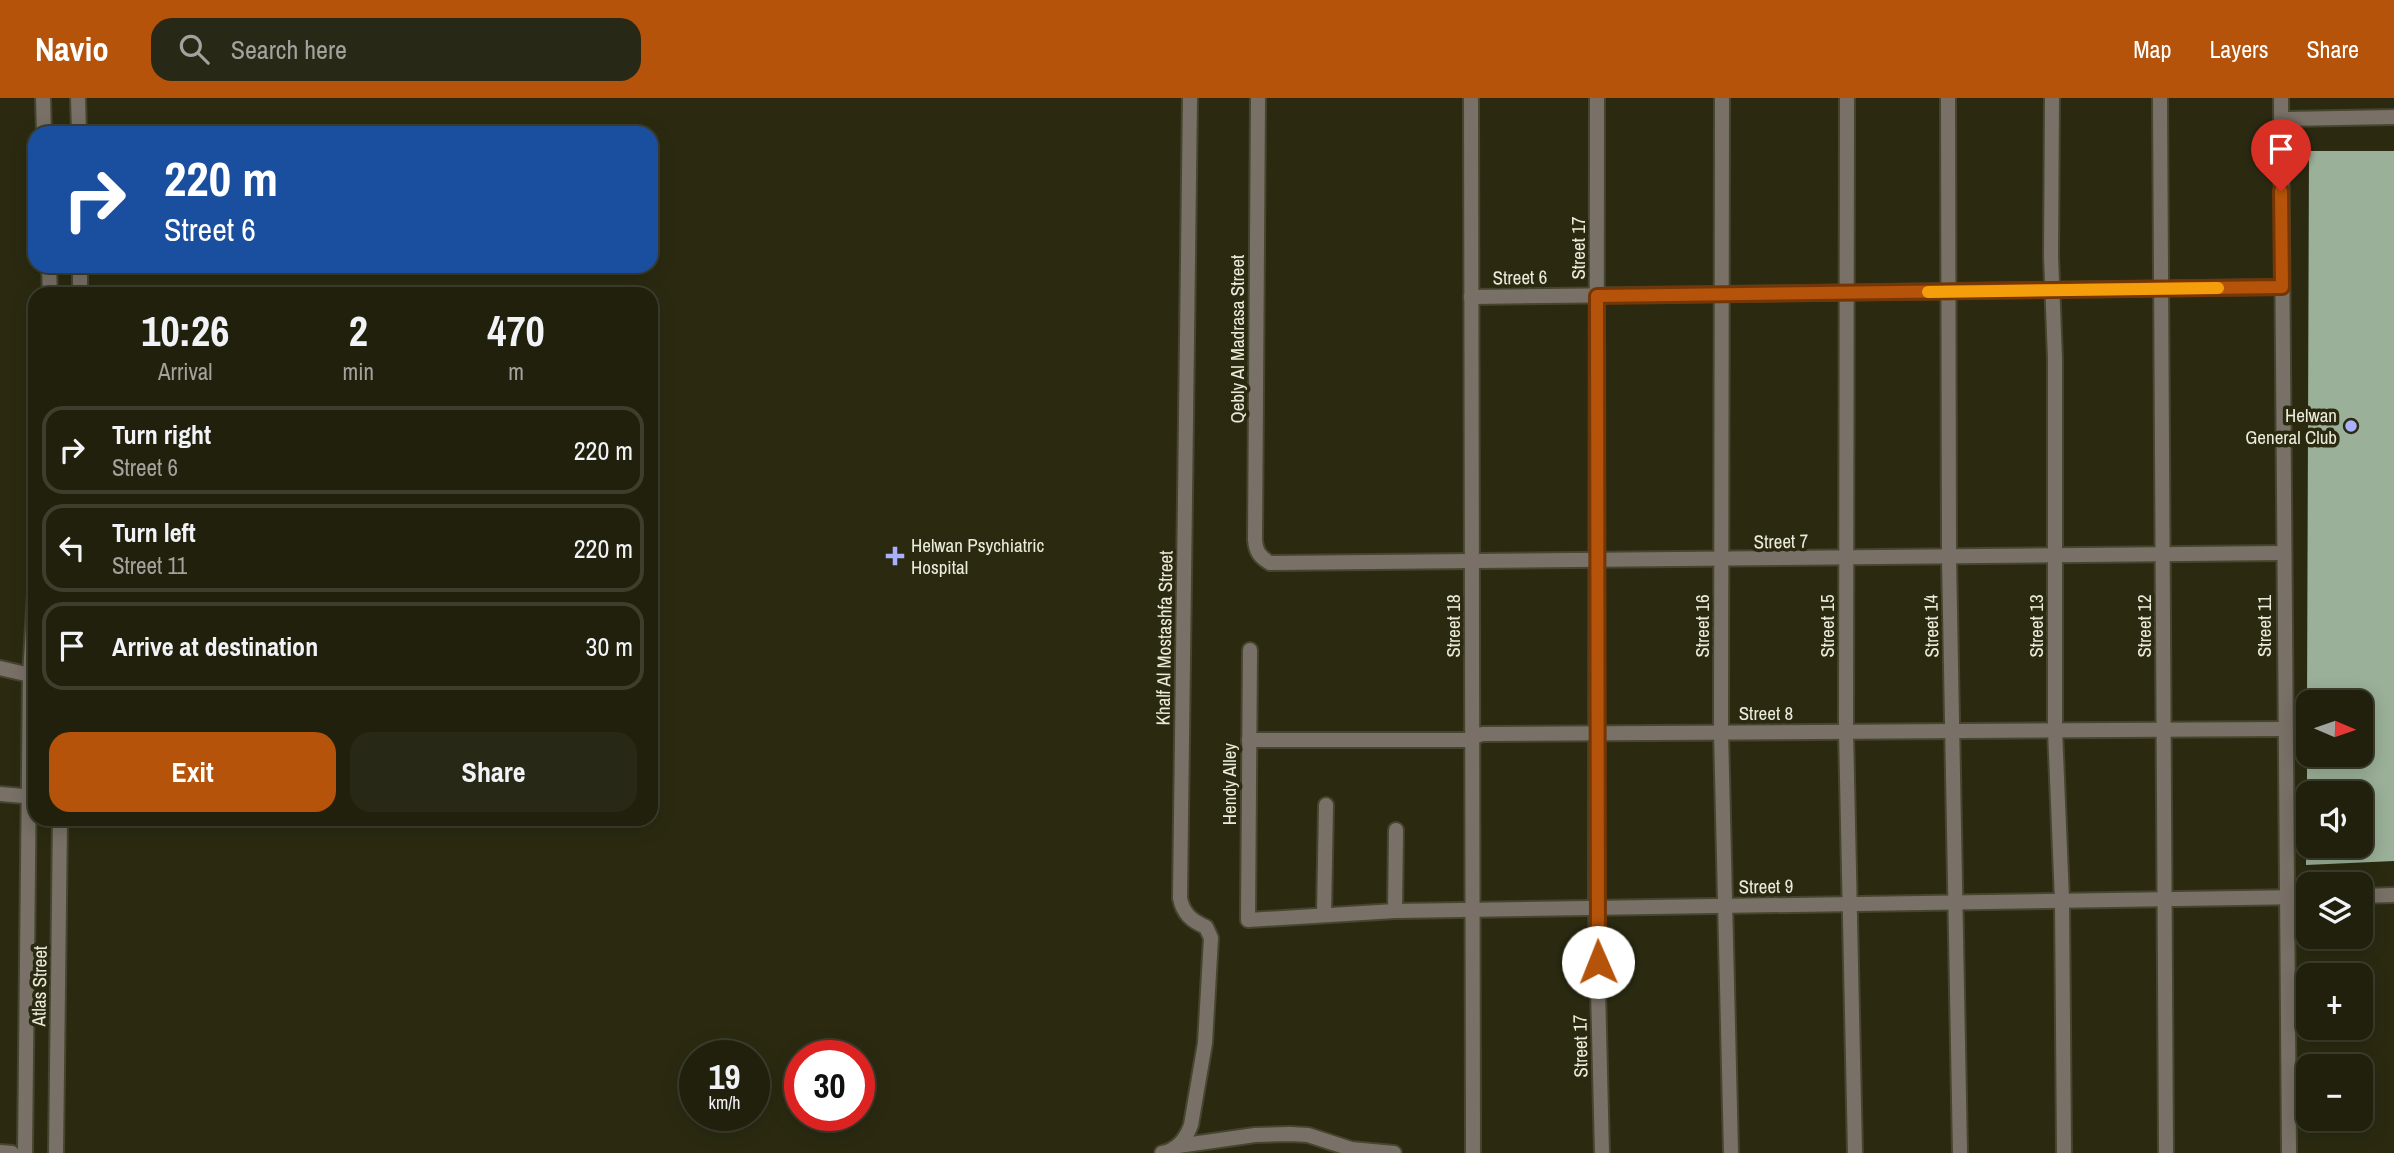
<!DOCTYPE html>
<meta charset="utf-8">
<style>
body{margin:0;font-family:"Archivo Narrow",sans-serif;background:#282816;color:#f1f3f6;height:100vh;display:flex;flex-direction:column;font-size:26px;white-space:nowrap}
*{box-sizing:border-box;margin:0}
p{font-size:23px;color:#a2a39d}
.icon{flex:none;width:38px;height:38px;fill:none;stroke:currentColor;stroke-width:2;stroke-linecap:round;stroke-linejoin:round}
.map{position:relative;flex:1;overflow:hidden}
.panel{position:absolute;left:28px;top:189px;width:630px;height:539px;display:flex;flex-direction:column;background:#20200d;border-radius:21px;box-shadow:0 4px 18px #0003,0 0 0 2px #3d3e2e}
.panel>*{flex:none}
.top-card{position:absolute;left:28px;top:28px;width:630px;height:147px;border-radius:21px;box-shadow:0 4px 18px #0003,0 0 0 2px #3d3e2e;background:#1a4fa0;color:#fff;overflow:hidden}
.needle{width:46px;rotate:92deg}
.controls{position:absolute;left:2296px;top:592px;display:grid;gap:14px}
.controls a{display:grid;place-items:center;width:77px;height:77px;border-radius:14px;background:#20200d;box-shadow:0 4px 18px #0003,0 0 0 2px #3d3e2e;font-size:35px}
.speed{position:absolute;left:679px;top:942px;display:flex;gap:14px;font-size:35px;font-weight:700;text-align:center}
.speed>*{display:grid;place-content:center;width:91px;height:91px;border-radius:50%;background:#20200d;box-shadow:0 4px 18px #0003,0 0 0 2px #3d3e2e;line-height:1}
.speed small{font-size:18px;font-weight:400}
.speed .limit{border:10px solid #d22;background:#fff;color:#111}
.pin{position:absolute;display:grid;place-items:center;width:60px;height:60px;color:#fff;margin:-72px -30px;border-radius:50% 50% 50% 0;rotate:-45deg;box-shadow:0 0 7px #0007}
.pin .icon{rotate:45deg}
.me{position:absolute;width:77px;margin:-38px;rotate:359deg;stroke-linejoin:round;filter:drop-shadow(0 0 5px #0008)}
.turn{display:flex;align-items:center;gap:24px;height:147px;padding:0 21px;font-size:32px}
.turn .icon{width:91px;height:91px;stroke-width:2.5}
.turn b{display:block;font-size:49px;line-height:60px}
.eta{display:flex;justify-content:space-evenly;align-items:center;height:119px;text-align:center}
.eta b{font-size:42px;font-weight:800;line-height:49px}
.button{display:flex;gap:14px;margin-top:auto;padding:14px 21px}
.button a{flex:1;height:80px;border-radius:21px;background:#b45309;color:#fff;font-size:28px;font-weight:800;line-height:80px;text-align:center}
.button a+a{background:#282816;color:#f1f3f6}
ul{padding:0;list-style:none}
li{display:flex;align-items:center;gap:21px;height:88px;margin:0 14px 10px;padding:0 7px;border:4px solid #3d3e2e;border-radius:21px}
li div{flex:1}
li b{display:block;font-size:26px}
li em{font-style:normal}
header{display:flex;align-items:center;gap:42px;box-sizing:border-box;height:98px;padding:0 35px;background:#b45309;color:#fff}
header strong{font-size:33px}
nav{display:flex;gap:38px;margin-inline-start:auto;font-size:24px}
.search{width:490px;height:63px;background:#282816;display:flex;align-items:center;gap:18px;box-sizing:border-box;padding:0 24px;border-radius:21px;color:#a2a39d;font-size:26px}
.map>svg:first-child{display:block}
.building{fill:#9bb098}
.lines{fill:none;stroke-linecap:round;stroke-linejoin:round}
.minor-casing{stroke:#46452d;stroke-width:18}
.tertiary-casing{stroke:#46452d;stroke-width:18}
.minor{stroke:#797167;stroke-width:14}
.tertiary{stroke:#797167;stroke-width:14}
.route-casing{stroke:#753606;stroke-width:18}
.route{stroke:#b45309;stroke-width:12}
.slow{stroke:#f59e0b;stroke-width:12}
.poi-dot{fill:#a9b0fc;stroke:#2b2a11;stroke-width:2.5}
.labels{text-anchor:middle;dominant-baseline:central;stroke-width:7;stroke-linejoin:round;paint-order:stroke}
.street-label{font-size:19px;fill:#ebebdc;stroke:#2b2a11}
.poi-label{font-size:19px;fill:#ebebdc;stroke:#2b2a11;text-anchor:end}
</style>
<header>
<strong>Navio</strong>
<div class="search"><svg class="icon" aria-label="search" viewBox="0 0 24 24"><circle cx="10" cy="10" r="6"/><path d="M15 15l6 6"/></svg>Search here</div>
<nav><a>Map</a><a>Layers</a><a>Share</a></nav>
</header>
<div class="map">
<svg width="2394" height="1055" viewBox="0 0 2394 1055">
<rect width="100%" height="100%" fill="#2b2a11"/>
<path class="building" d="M2309,53H2394V763L2306,767V747H2361V695H2307V656H2361V604H2307Z"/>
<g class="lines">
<g class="minor-casing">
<g id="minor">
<path d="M1258,0L1255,442C1256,454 1260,459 1270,465L2283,455"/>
<path d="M1471,0L1473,1055"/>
<path d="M1597,0L1596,810L1602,1055"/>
<path d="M1722,0L1721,634L1731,1055"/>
<path d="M1847,0L1846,633L1855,1055"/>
<path d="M1948,0L1949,460L1960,1055"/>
<path d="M2052,0L2051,158L2055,261V632L2062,802L2064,1055"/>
<path d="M2160,0L2166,1055"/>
<path d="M2281,0L2289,1055"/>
<path d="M2281,21L2394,19"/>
<path d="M1471,199L2282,189"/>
<path d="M1250,552L1248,822L1395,813L2308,799"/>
<path d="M0,570L30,577"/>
<path d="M1249,642H1466L1482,636L2284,631"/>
<path d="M0,696L35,699"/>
<path d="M2361,798L2394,797"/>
<path d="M1395,813L1396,732"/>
<path d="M1324,817L1326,707"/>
<path d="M1178,1048L1255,1037L1290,1036L1308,1037L1351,1051L1394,1055"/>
<path d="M0,1054L12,1055"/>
<path d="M1162,1055C1178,1052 1186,1041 1191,1027L1205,945L1211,840L1206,829C1192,823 1183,816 1180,800L1190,0"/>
</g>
</g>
<g class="tertiary-casing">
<g id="tertiary">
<path d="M43,0L44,35"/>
<path d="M78,0L79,35"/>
<path d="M49,168L50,196"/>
<path d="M80,168V196"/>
<path d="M25,1055L30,577L35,495"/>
<path d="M56,1055L60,721"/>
</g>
</g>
<use href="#minor" class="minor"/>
<use href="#tertiary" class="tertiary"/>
</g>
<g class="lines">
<g class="route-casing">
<path id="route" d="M1598,864L1597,198L2282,189L2281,93"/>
</g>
<use href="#route" class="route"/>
<path class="slow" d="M1928,194L2218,190"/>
</g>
<g class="poi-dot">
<circle cx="2351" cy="328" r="7"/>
<path d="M891.5 447.5h7v7h7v7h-7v7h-7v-7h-7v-7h7z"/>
</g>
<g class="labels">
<g class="street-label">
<text transform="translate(1578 150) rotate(-90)">Street 17</text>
<text transform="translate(1520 179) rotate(-1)">Street 6</text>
<text transform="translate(1237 241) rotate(-90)">Qebly Al Madrasa Street</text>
<text transform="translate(1781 443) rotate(-1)">Street 7</text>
<text transform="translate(1453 528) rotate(-90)">Street 18</text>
<text transform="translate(1702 528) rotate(-90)">Street 16</text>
<text transform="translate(1827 528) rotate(-90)">Street 15</text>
<text transform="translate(1931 528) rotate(-91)">Street 14</text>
<text transform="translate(2036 528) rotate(-90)">Street 13</text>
<text transform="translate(2144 528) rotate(-90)">Street 12</text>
<text transform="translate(2264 528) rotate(-90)">Street 11</text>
<text transform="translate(1164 540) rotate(-89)">Khalf Al Mostashfa Street</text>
<text x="1766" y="615">Street 8</text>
<text transform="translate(1229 686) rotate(-90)">Hendy Alley</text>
<text transform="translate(1766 788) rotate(-1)">Street 9</text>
<text transform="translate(39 888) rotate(-89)">Atlas Street</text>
<text transform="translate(1580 948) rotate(-91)">Street 17</text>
</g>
<g class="poi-label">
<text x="2337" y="317">Helwan<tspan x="2337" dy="22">General Club</tspan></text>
<text x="911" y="447" text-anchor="start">Helwan Psychiatric<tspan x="911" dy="22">Hospital</tspan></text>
</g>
</g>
</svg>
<div class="controls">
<a><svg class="needle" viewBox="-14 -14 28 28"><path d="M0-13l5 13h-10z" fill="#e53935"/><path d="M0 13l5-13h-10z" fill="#a2a39d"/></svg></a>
<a><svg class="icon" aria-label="sound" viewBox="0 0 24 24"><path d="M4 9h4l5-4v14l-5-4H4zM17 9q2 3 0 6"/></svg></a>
<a><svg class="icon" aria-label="layers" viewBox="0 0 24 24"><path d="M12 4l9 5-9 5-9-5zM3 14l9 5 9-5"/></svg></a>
<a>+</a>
<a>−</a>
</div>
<div class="speed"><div>19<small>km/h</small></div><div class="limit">30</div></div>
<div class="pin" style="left:2281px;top:93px;background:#d93025"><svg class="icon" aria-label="arrive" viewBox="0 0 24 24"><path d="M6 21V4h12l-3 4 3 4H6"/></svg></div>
<svg class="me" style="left:1598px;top:864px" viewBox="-20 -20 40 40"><circle r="19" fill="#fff"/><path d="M0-13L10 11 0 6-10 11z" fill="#b45309"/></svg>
<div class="top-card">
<div class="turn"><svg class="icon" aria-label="right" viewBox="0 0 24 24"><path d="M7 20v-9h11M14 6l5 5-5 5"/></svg><div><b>220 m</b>Street 6</div></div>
</div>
<section class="panel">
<div class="eta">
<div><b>10:26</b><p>Arrival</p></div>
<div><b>2</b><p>min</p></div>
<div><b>470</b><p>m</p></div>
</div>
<ul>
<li><svg class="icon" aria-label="right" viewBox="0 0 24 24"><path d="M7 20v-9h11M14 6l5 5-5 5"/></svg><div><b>Turn right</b><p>Street 6</p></div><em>220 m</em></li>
<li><svg class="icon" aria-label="left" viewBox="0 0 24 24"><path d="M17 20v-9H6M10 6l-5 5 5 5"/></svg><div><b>Turn left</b><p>Street 11</p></div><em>220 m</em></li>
<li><svg class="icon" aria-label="arrive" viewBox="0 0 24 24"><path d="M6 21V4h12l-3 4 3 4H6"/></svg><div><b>Arrive at destination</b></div><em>30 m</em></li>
</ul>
<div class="button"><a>Exit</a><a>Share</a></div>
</section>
</div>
